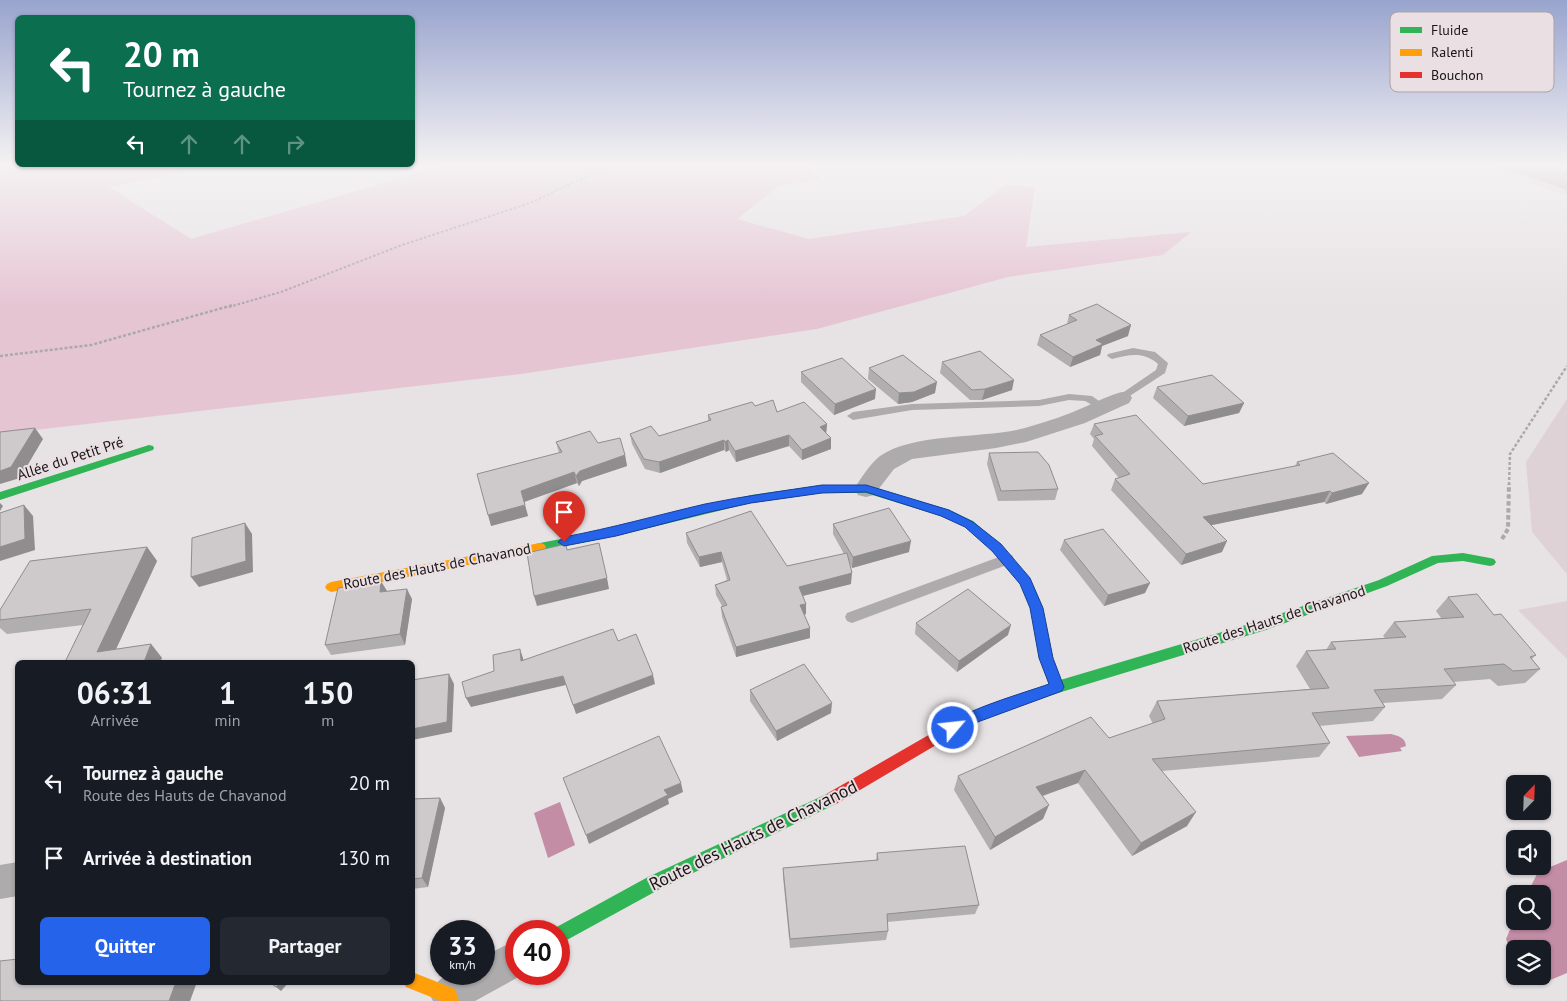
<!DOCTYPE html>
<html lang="fr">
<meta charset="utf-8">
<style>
body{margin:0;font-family:"PT Sans",sans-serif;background:#242831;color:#f1f3f6;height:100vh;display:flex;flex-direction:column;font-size:19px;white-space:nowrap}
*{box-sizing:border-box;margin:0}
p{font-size:16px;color:#9ea1a6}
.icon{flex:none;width:28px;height:28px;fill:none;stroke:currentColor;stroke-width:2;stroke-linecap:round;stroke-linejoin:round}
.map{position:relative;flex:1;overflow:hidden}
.sheet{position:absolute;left:15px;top:660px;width:400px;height:325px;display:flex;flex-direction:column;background:#171b24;border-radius:8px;box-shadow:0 1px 4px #0004}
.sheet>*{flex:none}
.top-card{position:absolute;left:15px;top:15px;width:400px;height:152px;border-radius:8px;box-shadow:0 1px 4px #0004;background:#0b6e4f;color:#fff;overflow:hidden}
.needle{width:32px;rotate:23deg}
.tools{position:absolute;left:1506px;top:775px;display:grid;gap:10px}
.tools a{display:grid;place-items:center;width:45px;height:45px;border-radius:8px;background:#171b24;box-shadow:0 1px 4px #0004;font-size:25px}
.speed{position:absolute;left:430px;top:920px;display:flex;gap:10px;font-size:25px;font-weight:700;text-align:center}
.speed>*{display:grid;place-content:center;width:65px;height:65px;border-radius:50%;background:#171b24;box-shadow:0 1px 4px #0004;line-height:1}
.speed small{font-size:12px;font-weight:400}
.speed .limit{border:8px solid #d22;background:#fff;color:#111}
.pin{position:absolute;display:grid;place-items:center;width:42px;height:42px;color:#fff;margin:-51px -21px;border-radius:50% 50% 50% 0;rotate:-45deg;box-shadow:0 0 5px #0007}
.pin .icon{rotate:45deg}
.me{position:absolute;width:55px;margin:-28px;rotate:62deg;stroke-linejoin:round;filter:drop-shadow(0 0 4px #0008)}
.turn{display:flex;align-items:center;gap:18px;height:105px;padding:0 25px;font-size:22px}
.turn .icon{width:65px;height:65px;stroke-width:2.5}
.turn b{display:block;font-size:35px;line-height:42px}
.lanes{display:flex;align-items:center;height:48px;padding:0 25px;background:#0003;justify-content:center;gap:25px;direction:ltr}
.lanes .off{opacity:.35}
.eta{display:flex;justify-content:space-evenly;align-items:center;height:85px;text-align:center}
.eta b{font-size:30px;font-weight:800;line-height:35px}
.button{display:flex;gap:10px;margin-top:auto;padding:10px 25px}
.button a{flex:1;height:58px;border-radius:8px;background:#2563eb;color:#fff;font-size:20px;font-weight:800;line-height:58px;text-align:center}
.button a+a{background:#242831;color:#f1f3f6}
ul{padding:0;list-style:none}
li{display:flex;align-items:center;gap:15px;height:75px;padding:0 25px}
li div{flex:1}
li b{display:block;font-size:19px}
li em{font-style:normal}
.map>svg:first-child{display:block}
.built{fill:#dfd2d7}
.green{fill:#e6c5d3}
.water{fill:#c38da6}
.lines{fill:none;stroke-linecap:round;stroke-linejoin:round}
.river{fill:#c38da6;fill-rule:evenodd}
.path-far2{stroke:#aca9aa;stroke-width:2;stroke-dasharray:2.5 2;stroke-linecap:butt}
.path-far1{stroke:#aca9aa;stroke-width:2.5;stroke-dasharray:3 2;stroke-linecap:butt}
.path{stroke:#aca9aa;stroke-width:4;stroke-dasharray:4.5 2.5;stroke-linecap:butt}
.lane{fill:#adabac;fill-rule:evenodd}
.street{fill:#adabac;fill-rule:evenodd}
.fast{fill:#30b455;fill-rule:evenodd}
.slow{fill:#ff9f0a;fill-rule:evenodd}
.jam{fill:#e5322d;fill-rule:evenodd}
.wall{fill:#b1aeaf}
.shaded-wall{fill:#908d8e}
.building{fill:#cecacb;stroke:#908d8e}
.route{fill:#2563eb;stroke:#184099}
.labels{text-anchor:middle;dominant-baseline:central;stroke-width:4;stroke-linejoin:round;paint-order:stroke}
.street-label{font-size:15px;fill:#1a1617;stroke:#eadfe3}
.near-street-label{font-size:18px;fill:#1a1617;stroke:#eadfe3}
.key{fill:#eadfe3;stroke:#aca3a6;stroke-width:1}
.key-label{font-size:14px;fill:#1a1617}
</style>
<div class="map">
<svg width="1567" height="1001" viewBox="0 0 1567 1001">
<rect width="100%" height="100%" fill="#e7e2e4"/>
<g class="built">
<path d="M1481,166H1567V196Z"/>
<path d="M1567,399V574L1532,532L1526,462Z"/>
<path d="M1567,601V659L1518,610Z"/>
</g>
<path class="green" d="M0,166H218L109,187L191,239L442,166H806L821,179L779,186L737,219L809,239L964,216L1005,185L1035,187L1026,247L1191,232L1163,255L1008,277L817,329L521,374L0,434Z"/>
<g class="water">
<path d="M1391,734C1398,736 1405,737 1406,746L1400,748L1402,751L1359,757L1346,736Z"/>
<path d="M560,802L575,845L548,858L534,813Z"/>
</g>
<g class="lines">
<path class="river" d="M1567,860V973L1548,981L1537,976H1542V949H1515V960L1506,939L1515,918V921H1542V894H1527L1538,872Z"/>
<path class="path-far2" d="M229,307L281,292L402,245L530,203L608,166"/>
<g class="path-far1">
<path d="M0,356L91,345L233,305"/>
<path d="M1509,485L1510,454L1567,366"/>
</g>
<path class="path" d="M1502,539L1508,529L1509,484"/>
<g class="lane">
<path d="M1133,348L1155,352L1168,363L1165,373L1122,401L1118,400L1117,398L1118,396L1156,370L1158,364C1143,351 1129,355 1112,359L1107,356L1108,354Z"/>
<path d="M1069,394L1092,396L1109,408L1103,411L1085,401L1069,400L1039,406L912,410L853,420L847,416L853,412L912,404L1039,400Z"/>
<path d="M1007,554L1012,555L1014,559L1012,563L852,623L847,621L845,617L847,613Z"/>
</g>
<g class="street">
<path d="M1122,392L1129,393L1132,398L1129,403L1085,423L1026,442L996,448L912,459L894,469L874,495L866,497L858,495L854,489C862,477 869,465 880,456C914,432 984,439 1025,428C1046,422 1067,415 1087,406C1098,401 1110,395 1122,392Z"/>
<path d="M18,862V896L0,899V865Z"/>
<path d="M516,940V974H524L475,1001H433L430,995C441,968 458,974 484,974V956Z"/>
</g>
<g class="fast">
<path d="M149,445L153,446L154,448L153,450L0,500V492Z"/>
<path d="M822,485H866L949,510L973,521L998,543L996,546H988L965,527L941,516L866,493H822L751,503L616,536L540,551L536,550L534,547L536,544L540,543L616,528L751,495Z"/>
<path d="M1463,553L1490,558L1494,559L1496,562L1494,565L1490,566L1463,561L1438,563L1387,586L1266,630L1058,693L1018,707L1013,705L1011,701L1013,697L1057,681L1259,621L1379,580L1432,556Z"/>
<path d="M833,791L838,793L841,798L838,803L660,889L565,941L559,943V931H552L553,929L648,877Z"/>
</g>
<g class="slow">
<path d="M992,539L996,540L1031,581L1043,608L1053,658L1064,687L1062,691L1057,693L1052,691L1050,687L1039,658L1031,608L1020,583L986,543L988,540Z"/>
<path d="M540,543L544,544L546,547L544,550L331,592L327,590L325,587L327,584L331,582Z"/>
<path d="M412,972L455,989L459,1001H441L406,987L404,982H412Z"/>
</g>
<path class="jam" d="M1018,695L1023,697L1025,701L1023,705L975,722L838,803L833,805L828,803L825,798L828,793L965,714Z"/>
</g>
<g class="wall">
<path d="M1497,166H1567V190Z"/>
<path d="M1069,315L1128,336L1102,346L1100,355L1070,367L1037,345L1040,335L1067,324Z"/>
<path d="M942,362L1012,390L982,400H970L940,373Z"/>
<path d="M869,368L935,393L912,402L898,404L868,379Z"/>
<path d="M801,372L875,399L834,415L801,382Z"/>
<path d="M1157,387L1244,403L1239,413L1184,426L1153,398Z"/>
<path d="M755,406L827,424L826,433L831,449L802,460L789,446L736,462L729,450L726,452L724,450L660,473L645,469L632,444L630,434L659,436L708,421V415Z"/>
<path d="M1094,424L1203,484L1295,466L1297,462L1362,494L1326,504L1324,502L1211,525L1222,552L1181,565L1111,490L1115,479L1119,478L1092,446L1094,439L1090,434Z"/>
<path d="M556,442L598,443L625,455L627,466L582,481L579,486L577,483L524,502L528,516L491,526L559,453Z"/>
<path d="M989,453L1058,489L1055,500L998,501L987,464Z"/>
<path d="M833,524L909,552L852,568L850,564L851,584L803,596L806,604V614L804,615L810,628V638L736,657L722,617L721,607L722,606L716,595L715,585L727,580L722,562L700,567L687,543L686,533L787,566L844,554L833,534Z"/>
<path d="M1064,540L1145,593L1104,606L1060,550Z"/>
<path d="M147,547L157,561L116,649L151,644L162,658L65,662L83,625L7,634L0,628V610Z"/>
<path d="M386,591L412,599L405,645L331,655L325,645Z"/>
<path d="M1448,597L1494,615L1536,655L1532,659L1540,669L1525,683L1498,686L1490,679L1453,682L1456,685L1442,699L1383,703L1385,707L1373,721L1319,726L1330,743L1319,757L1162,771L1187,826L1132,856L1078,783L1043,796V819L990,850L954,790L958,776L1109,738L1153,724L1149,716L1157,701L1310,689L1296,666L1306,651L1326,650L1331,642L1385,638L1383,636L1394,622L1441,618L1436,611Z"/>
<path d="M916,623L1008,635L957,672L915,634Z"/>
<path d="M750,690L831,713L777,741L750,701Z"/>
<path d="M440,798L445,808L428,887L412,889V799Z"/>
<path d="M877,853L979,905L975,914L887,922L888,931L886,940L790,948L783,877V868L876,860Z"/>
</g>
<g class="shaded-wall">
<path d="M1131,325L1128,336L1102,346L1100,355L1070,367L1073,357L1096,340Z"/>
<path d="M1014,380L1012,390L982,400L985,389Z"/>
<path d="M937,382L935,393L912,402L898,404L899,393Z"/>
<path d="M876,389L875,399L834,415L835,404Z"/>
<path d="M1244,403L1239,413L1184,426L1188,416Z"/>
<path d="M827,424L826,435L820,427Z"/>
<path d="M35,428L43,439L20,478L0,484V471Z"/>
<path d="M789,435V446L736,462L735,451Z"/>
<path d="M831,438V449L802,460V450Z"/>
<path d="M724,440V450L660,473L659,462Z"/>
<path d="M728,440L729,450L726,452L725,442Z"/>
<path d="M625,455L627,466L582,481L579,486L576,476L580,471Z"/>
<path d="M574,472L577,483L524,502L521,491Z"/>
<path d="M1369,483L1362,494L1326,504L1332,493Z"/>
<path d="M1330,491L1324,502L1198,528L1203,517Z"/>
<path d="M0,503L3,506L0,511Z"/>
<path d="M24,505L33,516L35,550L0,561V547Z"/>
<path d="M525,505L528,516L491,526L488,515Z"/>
<path d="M245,523L252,534L253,572L199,587L191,577Z"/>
<path d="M911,541L909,552L852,568L853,557Z"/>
<path d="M1227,541L1222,552L1181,565L1186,554Z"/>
<path d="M147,547L157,561L110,662L97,652Z"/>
<path d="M721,552L722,562L700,567L699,557Z"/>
<path d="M852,573L851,584L798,597L799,587Z"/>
<path d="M607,578L609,589L537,606L534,596Z"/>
<path d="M381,581L387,591L380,592Z"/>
<path d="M1150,583L1145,593L1104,606L1108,595Z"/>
<path d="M407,589L412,599L405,645L400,634Z"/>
<path d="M806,604V614L800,616V605Z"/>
<path d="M1011,625L1008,635L957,672L959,661Z"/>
<path d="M810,628V638L736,657V647Z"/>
<path d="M151,644L162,658L160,662H144Z"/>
<path d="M520,649L523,658L525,671L521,661Z"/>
<path d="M449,674L454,684L452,732L412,740V729Z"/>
<path d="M653,675L655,684L576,714L573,705Z"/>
<path d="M563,676L566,685L471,707L466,698Z"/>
<path d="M832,703L831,713L777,741L776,731Z"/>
<path d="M1085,770L1078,783L1030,800L1036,787Z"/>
<path d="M681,783L683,792L668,799L669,804L589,844L586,835L664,790Z"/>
<path d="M440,798L445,808L428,887L422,878Z"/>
<path d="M1049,805L1043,819L990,850L995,837Z"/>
<path d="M1196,812L1187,826L1132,856L1141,843Z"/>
<path d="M176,982H197L190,1001H169Z"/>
<path d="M280,982H289L281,991L276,987Z"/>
</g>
<g class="building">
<path d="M1543,166H1567V174Z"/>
<path d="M1097,304L1131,325L1096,340L1103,344L1073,357L1040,335L1077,320L1069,315Z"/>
<path d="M980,351L1014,380L985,389L972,390L942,362Z"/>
<path d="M903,355L937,382L914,392L899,393L869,368Z"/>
<path d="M842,358L876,389L835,404L801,372Z"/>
<path d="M1212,375L1244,403L1188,416L1157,387Z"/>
<path d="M773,400L777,412L804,402L827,424L820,427L831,438L802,450L789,435L735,451L728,440L725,442L724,440L659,462L644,459L630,434L651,426L659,436L711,420L708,415L752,402L755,406Z"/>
<path d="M1136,415L1203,484L1300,465L1297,462L1333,453L1369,483L1332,493L1330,491L1203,517L1227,541L1186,554L1115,479L1130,474L1095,436L1103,434L1094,424Z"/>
<path d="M35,428L11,467L0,471V432Z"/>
<path d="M590,431L598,443L620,438L625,455L580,471L576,476L574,472L521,491L525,505L488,515L477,474L562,452L556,442Z"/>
<path d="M1038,452L1049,465L1058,489L1001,491L989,453Z"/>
<path d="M24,505L25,539L0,547V513Z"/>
<path d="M889,508L911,541L853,557L833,524Z"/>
<path d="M751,511L787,566L847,553L852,573L799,587L806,604L800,605L810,628L736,647L721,607L727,605L715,585L730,580L721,552L699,557L686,533Z"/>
<path d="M245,523L246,561L191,577L192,538Z"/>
<path d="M1103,529L1150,583L1108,595L1064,540Z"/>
<path d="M599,543L607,578L534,596L527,553L566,544L567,550Z"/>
<path d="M147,547L97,652L151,644L144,662L154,661V662H65L91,609L0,620V610L30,561Z"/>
<path d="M381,581L380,592L407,589L400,634L325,645L338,588Z"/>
<path d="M968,589L1011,625L959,661L916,623Z"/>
<path d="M1477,594L1494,615L1501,614L1536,655L1530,657L1540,669L1513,671L1504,664L1444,669L1456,685L1374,690L1385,707L1312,713L1330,743L1152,759L1196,812L1141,843L1085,770L1036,787L1049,805L995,837L958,776L1091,717L1109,738L1165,719L1157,701L1329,688L1306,651L1336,649L1331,642L1406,637L1394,622L1464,617L1448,597Z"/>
<path d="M613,629L618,641L636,634L653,675L573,705L563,676L466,698L462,682L494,671L493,655L520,649L521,661Z"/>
<path d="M804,664L832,703L776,731L750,690Z"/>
<path d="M449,674L447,722L412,729V680Z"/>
<path d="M659,736L681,783L664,790L668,795L586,835L563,778Z"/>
<path d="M440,798L422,878L412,879V799Z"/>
<path d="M965,846L979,905L887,914L888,931L790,939L783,868L878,860L877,853Z"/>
<path d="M18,959V982H176L169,1001H0V961Z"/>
<path d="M269,982H280L276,987Z"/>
</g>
<linearGradient id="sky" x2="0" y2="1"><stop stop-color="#99a4ce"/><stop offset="0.54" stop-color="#f4f2f3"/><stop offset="1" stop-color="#f4f2f3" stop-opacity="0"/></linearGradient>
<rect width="1567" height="306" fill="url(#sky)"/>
<path class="route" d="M822,485H866L949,510L973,522L1001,544L1030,578L1043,608L1053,658L1064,687L1062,691L975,723L953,734L948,733L946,728C953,713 1030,691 1049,684L1039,658L1030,608L1020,584L992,551L965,527L941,516L866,492L822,493L751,503L705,513L616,536L564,546L558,542L564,537C612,528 658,515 705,504C744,496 783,491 822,485Z"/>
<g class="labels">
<g class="street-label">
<text transform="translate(70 458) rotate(-18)">Allée du Petit Pré</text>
<text transform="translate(437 566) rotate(-11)">Route des Hauts de Chavanod</text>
<text transform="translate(1274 619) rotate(-18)">Route des Hauts de Chavanod</text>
</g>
<g class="near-street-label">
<text transform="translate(753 835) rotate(-26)">Route des Hauts de Chavanod</text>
</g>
</g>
<rect x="1390" y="12" width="164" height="80" rx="8" class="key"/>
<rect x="1400" y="27" width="22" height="6" fill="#30b455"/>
<rect x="1400" y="49" width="22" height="7" fill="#ff9f0a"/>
<rect x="1400" y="72" width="22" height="6" fill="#e5322d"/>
<g class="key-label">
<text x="1431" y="35">Fluide</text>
<text x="1431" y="57">Ralenti</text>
<text x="1431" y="80">Bouchon</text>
</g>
</svg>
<div class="tools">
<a><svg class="needle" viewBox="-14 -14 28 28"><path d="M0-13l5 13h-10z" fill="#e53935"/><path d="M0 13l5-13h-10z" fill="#9ea1a6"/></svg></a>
<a><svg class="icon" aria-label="sound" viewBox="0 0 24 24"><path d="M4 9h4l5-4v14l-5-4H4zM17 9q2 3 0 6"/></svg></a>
<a><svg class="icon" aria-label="search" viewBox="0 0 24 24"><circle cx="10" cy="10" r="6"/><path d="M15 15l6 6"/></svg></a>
<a><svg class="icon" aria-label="layers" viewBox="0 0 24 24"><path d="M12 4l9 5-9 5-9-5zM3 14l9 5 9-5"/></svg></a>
</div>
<div class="speed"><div>33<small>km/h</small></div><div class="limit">40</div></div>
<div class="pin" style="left:564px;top:542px;background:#d93025"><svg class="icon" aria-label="arrive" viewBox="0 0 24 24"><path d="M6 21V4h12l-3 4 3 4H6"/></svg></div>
<svg class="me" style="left:953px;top:728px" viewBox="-20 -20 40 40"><circle r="17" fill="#2563eb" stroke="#fff" stroke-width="3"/><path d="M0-11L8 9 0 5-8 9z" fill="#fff"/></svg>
<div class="top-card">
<div class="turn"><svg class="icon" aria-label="left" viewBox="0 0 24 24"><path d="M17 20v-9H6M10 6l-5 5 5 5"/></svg><div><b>20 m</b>Tournez à gauche</div></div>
<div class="lanes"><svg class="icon" aria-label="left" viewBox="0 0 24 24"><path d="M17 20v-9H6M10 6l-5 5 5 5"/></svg><svg class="icon off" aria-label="ahead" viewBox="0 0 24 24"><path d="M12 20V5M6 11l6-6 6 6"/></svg><svg class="icon off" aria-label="ahead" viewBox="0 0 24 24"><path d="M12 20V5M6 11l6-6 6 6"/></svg><svg class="icon off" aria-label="right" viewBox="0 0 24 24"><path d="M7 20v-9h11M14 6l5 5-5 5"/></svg></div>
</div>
<section class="sheet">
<div class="eta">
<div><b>06:31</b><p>Arrivée</p></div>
<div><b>1</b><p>min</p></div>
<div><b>150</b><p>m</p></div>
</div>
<ul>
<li><svg class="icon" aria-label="left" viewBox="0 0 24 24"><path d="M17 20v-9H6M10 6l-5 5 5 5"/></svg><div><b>Tournez à gauche</b><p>Route des Hauts de Chavanod</p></div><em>20 m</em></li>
<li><svg class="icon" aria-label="arrive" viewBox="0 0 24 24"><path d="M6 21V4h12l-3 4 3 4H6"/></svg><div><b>Arrivée à destination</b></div><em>130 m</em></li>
</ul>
<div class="button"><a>Quitter</a><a>Partager</a></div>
</section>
</div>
